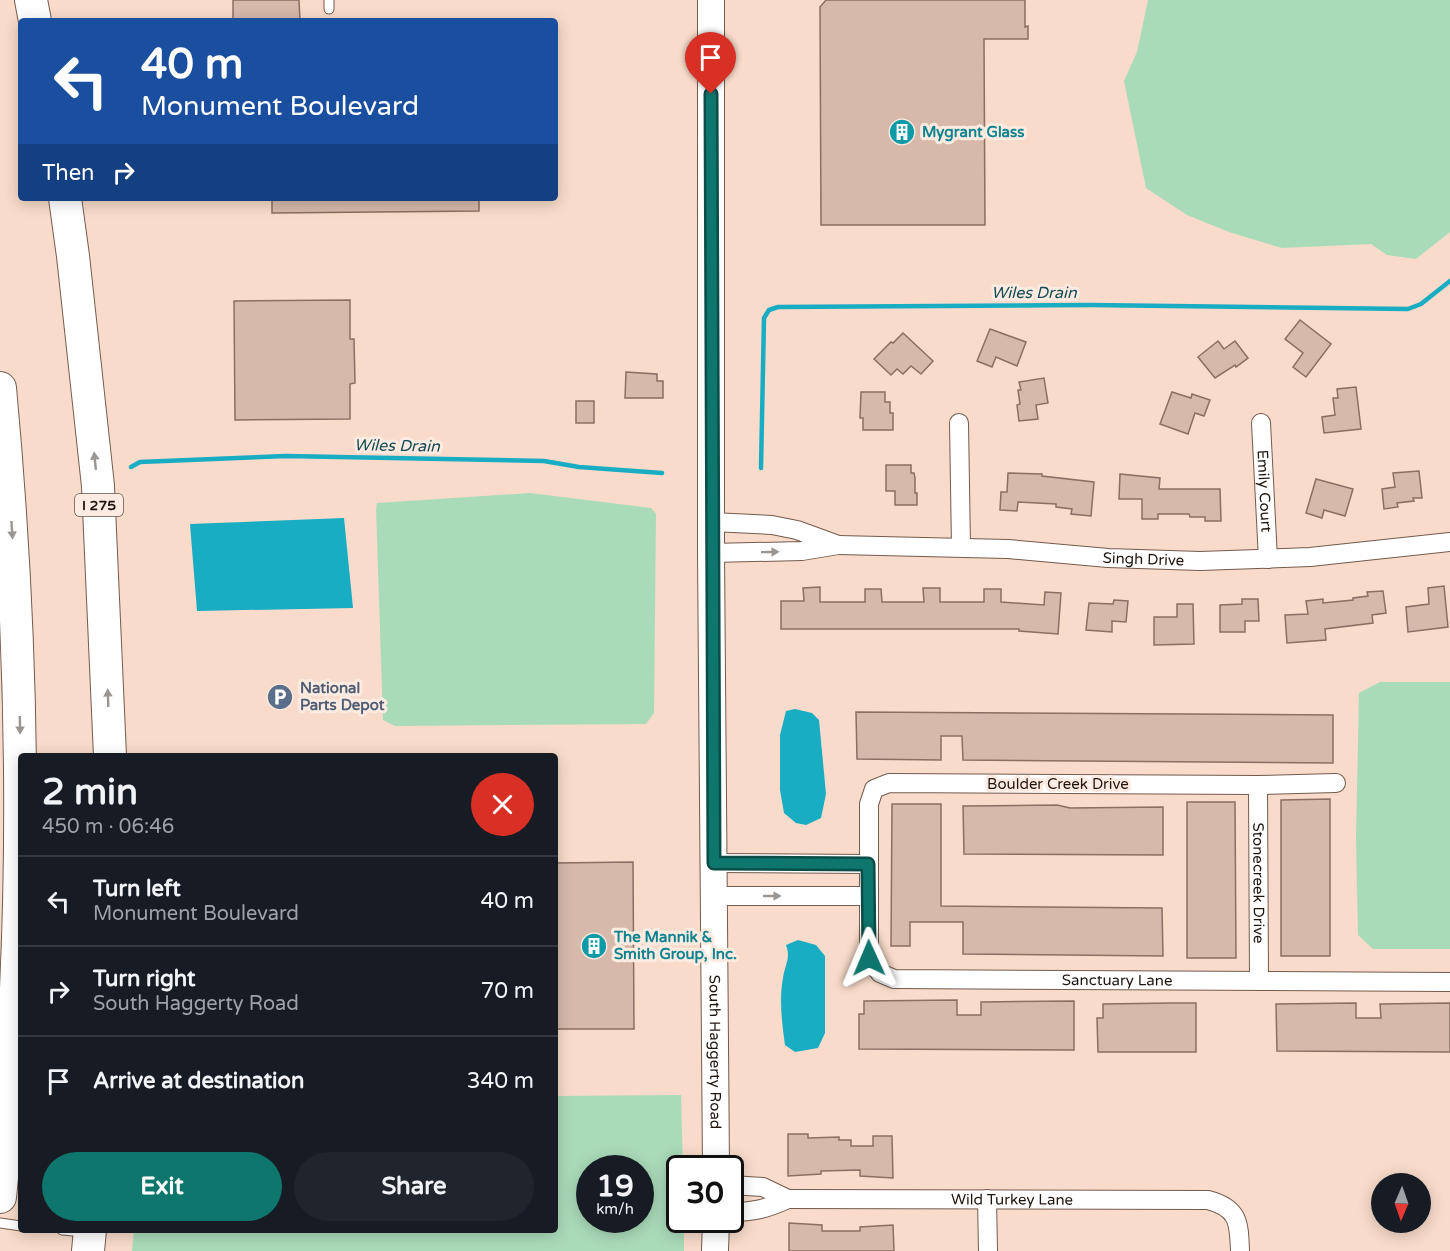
<!DOCTYPE html>
<meta charset="utf-8">
<style>
body{margin:0;font-family:"Varela Round",sans-serif;background:#20242c;color:#f1f3f6;height:100vh;display:flex;flex-direction:column;font-size:22px;white-space:nowrap}
*{box-sizing:border-box;margin:0}
p{font-size:20px;color:#9ea1a6}
.icon{flex:none;width:33px;height:33px;fill:none;stroke:currentColor;stroke-width:2;stroke-linecap:round;stroke-linejoin:round}
.map{position:relative;flex:1;overflow:hidden}
.sheet{position:absolute;left:18px;top:753px;width:540px;height:480px;display:flex;flex-direction:column;background:#171b24;border-radius:6px;box-shadow:0 3px 15px #0003}
.sheet>*{flex:none}
.top-card{position:absolute;left:18px;top:18px;width:540px;height:183px;border-radius:6px;box-shadow:0 3px 15px #0003;background:#1a4fa0;color:#fff;overflow:hidden}
.needle{width:39px;rotate:182deg}
.controls{position:absolute;left:1371px;top:1173px;display:grid;gap:12px}
.controls a{display:grid;place-items:center;width:60px;height:60px;border-radius:50%;background:#171b24;box-shadow:0 3px 15px #0003;font-size:30px}
.speed{position:absolute;left:576px;top:1155px;display:flex;gap:12px;font-size:30px;font-weight:700;text-align:center}
.speed>*{display:grid;place-content:center;width:78px;height:78px;border-radius:50%;background:#171b24;box-shadow:0 3px 15px #0003;line-height:1}
.speed small{font-size:15px;font-weight:400}
.speed .limit{border:3px solid #111;border-radius:9px;background:#fff;color:#111}
.pin{position:absolute;display:grid;place-items:center;width:51px;height:51px;color:#fff;margin:-62px -26px;border-radius:50% 50% 50% 0;rotate:-45deg;box-shadow:0 0 6px #0007}
.pin .icon{rotate:45deg}
.me{position:absolute;width:66px;margin:-33px;rotate:359deg;stroke-linejoin:round;filter:drop-shadow(0 0 4px #0008)}
.turn{display:flex;align-items:center;gap:21px;height:126px;padding:0 24px;font-size:27px}
.turn .icon{width:78px;height:78px;stroke-width:2.5}
.turn b{display:block;font-size:42px;line-height:51px}
.then{display:flex;align-items:center;height:57px;padding:0 24px;background:#0003;gap:12px;font-size:22px}
.round{display:grid;place-items:center;flex:none;width:63px;height:63px;border-radius:32px;background:#20242c}
.overview{display:flex;align-items:center;justify-content:space-between;height:102px;padding:0 24px}
h1{font-size:36px;font-weight:800;line-height:45px}
.cta{display:flex;gap:12px;margin-top:auto;padding:12px 24px}
.cta a{flex:1;height:69px;border-radius:36px;background:#0f766e;color:#fff;font-size:24px;font-weight:800;line-height:69px;text-align:center}
.cta a+a{background:#20242c;color:#f1f3f6}
ul{padding:0;list-style:none}
li{display:flex;align-items:center;gap:18px;height:90px;padding:0 24px;border-top:2px solid #363941}
li div{flex:1}
li b{display:block;font-size:22px}
li em{font-style:normal}
.map>svg:first-child{display:block}
.green{fill:#aadbb9;fill-rule:evenodd}
.water{fill:#18adc3}
.lines{fill:none;stroke-linecap:round;stroke-linejoin:round}
.stream{stroke:#18adc3;stroke-width:4.5}
.building{fill:#d6b9ab;stroke:#8a6f62;stroke-width:1.5}
.lane-casing{stroke:#735b4d;stroke-width:11}
.street-casing{stroke:#735b4d;stroke-width:20}
.secondary-casing{stroke:#735b4d;stroke-width:28}
.highway-casing{stroke:#735b4d;stroke-width:34}
.lane{stroke:#fff;stroke-width:9}
.street{stroke:#fff;stroke-width:18}
.secondary{stroke:#fff;stroke-width:26}
.highway{stroke:#fff;stroke-width:32}
.oneway{fill:#9a9693}
.route-casing{stroke:#0a4d48;stroke-width:15}
.route{stroke:#0f766e;stroke-width:10}
.labels{text-anchor:middle;dominant-baseline:central;stroke-width:6;stroke-linejoin:round;paint-order:stroke}
.shield{fill:#fdebe1;stroke:#62554e;stroke-width:1.5}
.shield-label{font-size:14px;font-weight:bold;fill:#1f150f}
.culture-label{font-size:15px;font-weight:bold;fill:#0d838f;stroke:#fdebe1;text-anchor:start}
.street-label{font-size:15px;fill:#1f150f;stroke:#fdebe1}
.service-label{font-size:15px;font-weight:bold;fill:#4e5e75;stroke:#fdebe1;text-anchor:start}
.water-label{font-size:16px;font-style:italic;fill:#134b55;stroke:#fdebe1}
</style>
<div class="map">
<svg width="1450" height="1251" viewBox="0 0 1450 1251">
<rect width="100%" height="100%" fill="#f8dbca"/>
<g class="green">
<path d="M1148,0H1450V232L1416,259L1387,255L1371,244L1282,248L1229,232L1187,215L1146,188L1124,81L1137,52Z"/>
<path d="M530,493L651,508L656,514L654,713L646,724L395,726L383,720L376,509L377,503Z"/>
<path d="M1380,682H1450V949H1373L1358,935L1356,838L1359,693Z"/>
<path d="M681,1095L683,1168H680V1220H684V1251H132L134,1230H555V1096ZM590,1168H640V1220H590Z"/>
</g>
<g class="water">
<path d="M344,518L353,608L197,611L190,524Z"/>
<path d="M795,709L812,713L819,720L826,794L821,818L806,825L796,823L784,813L780,790V735L786,711Z"/>
<path d="M798,940L816,945L825,956V1033L818,1048L795,1052L785,1045C782,1024 779,999 783,978C785,964 791,959 786,945Z"/>
</g>
<g class="lines">
<g class="stream">
<path d="M131,467L140,462L286,456L544,461L579,467L662,473"/>
<path d="M761,468L764,318L769,310L778,307L1090,305L1408,309L1421,304L1450,281"/>
</g>
</g>
<g class="building">
<path d="M233,0H299L300,21H233Z"/>
<path d="M826,0H1025V27L1028,26V39H984L985,225H821L820,7Z"/>
<path d="M272,198H479V211L272,213Z"/>
<path d="M350,300V339H354L355,383L350,384V419L235,420L234,301Z"/>
<path d="M1300,320L1331,344L1306,377L1293,367L1303,353L1285,339Z"/>
<path d="M990,329L1026,342L1017,366L996,357L992,367L977,361Z"/>
<path d="M903,333L933,361L921,374L911,366L903,374L897,369L891,375L874,359L891,342L893,343Z"/>
<path d="M1218,341L1224,349L1235,341L1248,358L1236,367L1235,365L1215,378L1198,357Z"/>
<path d="M626,372L657,374V381H663V398H625Z"/>
<path d="M1044,378L1048,403L1036,405L1038,419L1019,421L1017,405L1020,404L1018,390H1021L1019,382Z"/>
<path d="M1356,387L1361,429L1324,433L1322,417L1335,415L1333,398H1338L1337,389Z"/>
<path d="M861,392H885V402H890V413H893V430H863V418H860Z"/>
<path d="M1172,392L1191,398L1192,394L1210,400L1204,416L1195,413L1188,434L1160,424Z"/>
<rect x="576" y="401" width="18" height="22"/>
<path d="M886,465H911V473H914L915,478V493H917V505H895V491H886Z"/>
<path d="M1419,471L1422,498H1413L1414,501L1397,503L1398,507L1384,509L1382,489L1395,487L1393,473Z"/>
<path d="M1008,473L1042,474V476L1094,482L1091,516L1071,514L1072,509L1056,507V504L1018,502L1017,511L1000,510L1001,492H1007Z"/>
<path d="M1120,474L1160,478L1159,489H1220L1221,521H1205V517H1190L1189,514H1158V519H1142V499H1119Z"/>
<path d="M1316,479L1353,489L1345,516L1324,510L1322,518L1306,513Z"/>
<path d="M1444,586L1448,627L1408,632L1406,607L1429,604L1428,588Z"/>
<path d="M820,587V602H865V589H881L882,602H924L923,588H940V602H984V589H1001V602L1044,605L1045,592L1061,593L1058,634L1019,631V629H781V601H804L803,588Z"/>
<path d="M1383,591L1386,613L1372,615L1373,623L1325,629L1326,640L1287,643L1285,615L1308,614L1306,601L1323,599V603L1353,600V598L1368,596L1367,592Z"/>
<path d="M1242,599H1258L1259,621H1245V632H1220V605L1242,604Z"/>
<path d="M1114,600L1128,601L1126,622L1112,621V632L1086,630L1089,603L1113,604Z"/>
<path d="M1177,604H1193L1194,644L1154,645V617H1177Z"/>
<path d="M856,712L1333,715V763L963,760L962,736H941V760L857,759Z"/>
<path d="M1330,799V956H1281V800Z"/>
<path d="M1187,802H1235L1236,958H1187Z"/>
<path d="M892,804H941V906L1162,908L1163,956L963,954V922H910V946H891Z"/>
<path d="M1057,805L1070,808L1163,807V855L964,854L963,806Z"/>
<path d="M633,862L634,1029H555V863Z"/>
<path d="M957,1000V1015H981V1002L1074,1001V1050L859,1049V1014H864V1001Z"/>
<path d="M1172,1003H1196V1052H1098L1097,1018H1103V1004Z"/>
<path d="M1356,1003V1018H1381L1380,1004L1450,1003V1052L1277,1051L1276,1004Z"/>
<path d="M788,1134H808V1138L839,1137V1140H851V1146H873V1136H892L893,1178L860,1176V1170L821,1171V1174L788,1176Z"/>
<path d="M789,1223L822,1225V1231H860V1227L893,1225L894,1251H789Z"/>
</g>
<g class="lines">
<g class="lane-casing">
<g id="lane">
<path d="M329,0V9"/>
<path d="M0,1223L21,1226"/>
<path d="M62,1230L85,1232"/>
</g>
</g>
<g class="street-casing">
<g id="street">
<path d="M959,423L961,547"/>
<path id="s1" d="M1261,423L1268,559"/>
<path id="s2" d="M838,545L1008,549L1108,558L1200,561L1310,557L1450,542"/>
<path d="M711,553L802,551L838,545L797,530L772,525L712,522"/>
<path id="s3" d="M1336,783L1258,785L889,783L874,789L869,804V958L880,973L894,979L1450,982"/>
<path id="s4" d="M1258,785L1259,981"/>
<path d="M714,863L868,864"/>
<path d="M714,896H868"/>
<path d="M730,1185L763,1187L788,1199C766,1209 754,1212 730,1212"/>
<path id="s5" d="M788,1199L1208,1200C1239,1208 1239,1223 1240,1251"/>
<path d="M987,1199L988,1251"/>
</g>
</g>
<g class="secondary-casing">
<g id="secondary">
<path id="s6" d="M711,0V553L716,1168"/>
<path d="M715,1251L716,1220"/>
</g>
</g>
<g class="highway-casing">
<g id="highway">
<path d="M31,0L35,21"/>
<path d="M65,198L73,256L98,486L110,756"/>
<path d="M0,388C25,657 29,928 0,1197"/>
<path d="M88,1251L90,1230"/>
</g>
</g>
<use href="#lane" class="lane"/>
<use href="#street" class="street"/>
<use href="#secondary" class="secondary"/>
<use href="#highway" class="highway"/>
</g>
<defs><path id="oneway-solid" d="M-6-.8H1V-3.2L6.5 0L1 3.2V.8H-6Z" transform="scale(1.5)"/></defs>
<g class="oneway">
<use href="#oneway-solid" transform="translate(95 461) rotate(-96)"/>
<use href="#oneway-solid" transform="translate(12 530) rotate(86)"/>
<use href="#oneway-solid" transform="translate(770 552) rotate(-1)"/>
<use href="#oneway-solid" transform="translate(108 698) rotate(-92)"/>
<use href="#oneway-solid" transform="translate(20 725) rotate(89)"/>
<use href="#oneway-solid" transform="translate(772 896)"/>
</g>
<g class="lines">
<g class="route-casing">
<path id="route" d="M711,94L714,863L868,864L869,958"/>
</g>
<use href="#route" class="route"/>
</g>
<defs>
<g id="building-disc" transform="scale(1.35)"><circle r="9.5" fill="#0f9aa8" stroke="#fdebe1"/><path d="M-4-6H4V6H1V3H-1V6H-4ZM-2.5-4.3h1.7v1.8h-1.7ZM.8-4.3h1.7v1.8H.8ZM-2.5-1h1.7V.8h-1.7ZM.8-1h1.7V.8H.8Z" fill="#fff"/></g>
<g id="parking-disc" transform="scale(1.35)"><circle r="9.5" fill="#5c6f8a" stroke="#fdebe1"/><path d="M-3.5-5.5H1a3.5 3.5 0 0 1 0 7H-1V5.5H-3.5ZM-1-3.4V-.6H.8a1.4 1.4 0 0 0 0-2.8Z" fill="#fff"/></g>
</defs>
<g fill-rule="evenodd">
<use href="#building-disc" x="902" y="132"/>
<use href="#parking-disc" x="280" y="697"/>
<use href="#building-disc" x="594" y="946"/>
</g>
<g class="labels">
<rect class="shield" x="75" y="494" width="48" height="22" rx="4.5"/>
<g class="shield-label">
<text x="99" y="505">I 275</text>
</g>
<g class="culture-label">
<text x="922" y="132">Mygrant Glass</text>
<text x="614" y="937">The Mannik &amp;<tspan x="614" dy="17">Smith Group, Inc.</tspan></text>
</g>
<g class="street-label">
<text stroke="none"><textPath href="#s1" startOffset="68">Emily Court</textPath></text>
<text stroke="none"><textPath href="#s2" startOffset="306">Singh Drive</textPath></text>
<text x="1058" y="784">Boulder Creek Drive</text>
<text stroke="none"><textPath href="#s4" startOffset="98">Stonecreek Drive</textPath></text>
<text stroke="none"><textPath href="#s3" startOffset="890">Sanctuary Lane</textPath></text>
<text stroke="none"><textPath href="#s6" startOffset="1052">South Haggerty Road</textPath></text>
<text stroke="none"><textPath href="#s5" startOffset="224">Wild Turkey Lane</textPath></text>
</g>
<g class="service-label">
<text x="300" y="688">National<tspan x="300" dy="17">Parts Depot</tspan></text>
</g>
<g class="water-label">
<text x="1034" y="293">Wiles Drain</text>
<text transform="translate(397 446) rotate(1)">Wiles Drain</text>
</g>
</g>
</svg>
<div class="controls">
<a><svg class="needle" viewBox="-14 -14 28 28"><path d="M0-13l5 13h-10z" fill="#e53935"/><path d="M0 13l5-13h-10z" fill="#9ea1a6"/></svg></a>
</div>
<div class="speed"><div>19<small>km/h</small></div><div class="limit">30</div></div>
<div class="pin" style="left:711px;top:94px;background:#d93025"><svg class="icon" aria-label="arrive" viewBox="0 0 24 24"><path d="M6 21V4h12l-3 4 3 4H6"/></svg></div>
<svg class="me" style="left:869px;top:958px" viewBox="-20 -20 40 40"><path d="M0-17L14 15 0 8-14 15z" fill="#0f766e" stroke="#fff" stroke-width="4"/></svg>
<div class="top-card">
<div class="turn"><svg class="icon" aria-label="left" viewBox="0 0 24 24"><path d="M17 20v-9H6M10 6l-5 5 5 5"/></svg><div><b>40 m</b>Monument Boulevard</div></div>
<div class="then">Then<svg class="icon" aria-label="right" viewBox="0 0 24 24"><path d="M7 20v-9h11M14 6l5 5-5 5"/></svg></div>
</div>
<section class="sheet">
<div class="overview"><div><h1>2 min</h1><p>450 m · 06:46</p></div><a class="round" style="background:#d93025;color:#fff"><svg class="icon" aria-label="close" viewBox="0 0 24 24"><path d="M6 6l12 12M18 6L6 18"/></svg></a></div>
<ul>
<li><svg class="icon" aria-label="left" viewBox="0 0 24 24"><path d="M17 20v-9H6M10 6l-5 5 5 5"/></svg><div><b>Turn left</b><p>Monument Boulevard</p></div><em>40 m</em></li>
<li><svg class="icon" aria-label="right" viewBox="0 0 24 24"><path d="M7 20v-9h11M14 6l5 5-5 5"/></svg><div><b>Turn right</b><p>South Haggerty Road</p></div><em>70 m</em></li>
<li><svg class="icon" aria-label="arrive" viewBox="0 0 24 24"><path d="M6 21V4h12l-3 4 3 4H6"/></svg><div><b>Arrive at destination</b></div><em>340 m</em></li>
</ul>
<div class="cta"><a>Exit</a><a>Share</a></div>
</section>
</div>
